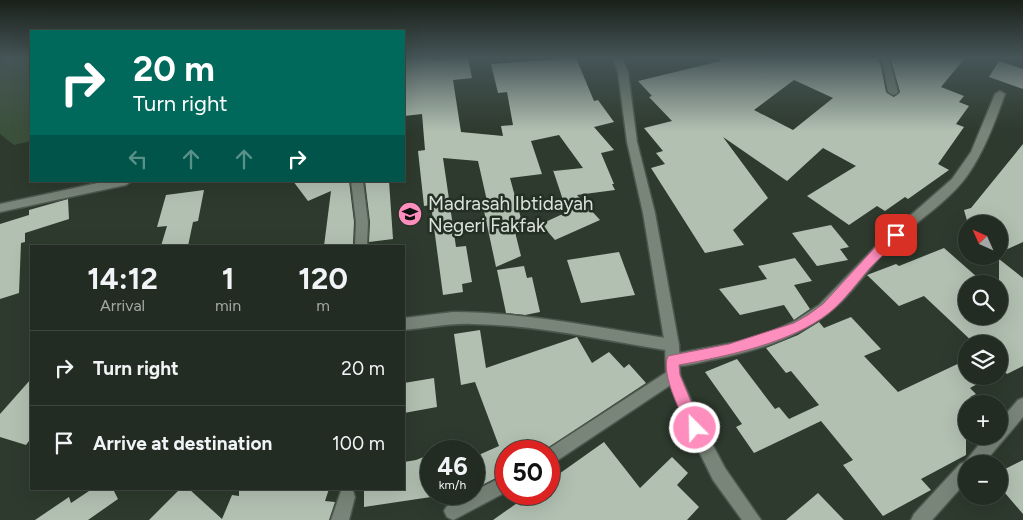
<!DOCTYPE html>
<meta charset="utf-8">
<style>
body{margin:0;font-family:Figtree,sans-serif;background:#2a342a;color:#f1f3f6;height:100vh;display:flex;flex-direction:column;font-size:19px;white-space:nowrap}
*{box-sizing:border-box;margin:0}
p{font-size:16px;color:#a2a7a5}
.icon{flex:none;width:28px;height:28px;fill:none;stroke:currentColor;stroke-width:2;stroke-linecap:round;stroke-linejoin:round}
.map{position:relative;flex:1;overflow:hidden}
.side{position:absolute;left:30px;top:245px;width:375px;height:245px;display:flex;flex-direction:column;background:#222c22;border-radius:0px;box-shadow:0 5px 20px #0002,0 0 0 1px #3f4840}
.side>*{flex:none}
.banner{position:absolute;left:30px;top:30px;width:375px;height:152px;border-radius:0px;box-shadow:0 5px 20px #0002,0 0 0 1px #3f4840;background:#00695c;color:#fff;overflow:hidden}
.needle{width:32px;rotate:315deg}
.controls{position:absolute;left:958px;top:215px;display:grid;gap:10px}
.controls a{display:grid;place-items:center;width:50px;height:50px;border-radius:50%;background:#222c22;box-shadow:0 5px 20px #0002,0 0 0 1px #3f4840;font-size:25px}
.speed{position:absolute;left:420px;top:440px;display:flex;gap:10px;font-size:25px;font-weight:700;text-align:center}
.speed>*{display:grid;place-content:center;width:65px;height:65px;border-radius:50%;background:#222c22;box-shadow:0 5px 20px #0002,0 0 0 1px #3f4840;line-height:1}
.speed small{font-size:12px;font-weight:400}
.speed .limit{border:8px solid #d22;background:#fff;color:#111}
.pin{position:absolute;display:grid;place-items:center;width:42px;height:42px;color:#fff;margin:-21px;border-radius:10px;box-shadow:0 2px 8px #0006}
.me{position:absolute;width:55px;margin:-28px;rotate:337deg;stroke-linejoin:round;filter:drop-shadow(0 0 4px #0008)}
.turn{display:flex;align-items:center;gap:18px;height:105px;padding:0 20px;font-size:22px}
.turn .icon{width:65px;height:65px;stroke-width:2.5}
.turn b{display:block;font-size:35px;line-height:42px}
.lanes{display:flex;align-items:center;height:48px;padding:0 20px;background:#0003;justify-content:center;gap:25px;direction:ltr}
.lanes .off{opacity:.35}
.eta{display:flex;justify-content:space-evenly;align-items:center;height:85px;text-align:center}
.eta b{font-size:30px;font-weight:700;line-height:35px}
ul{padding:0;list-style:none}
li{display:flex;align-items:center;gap:15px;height:75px;padding:0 20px;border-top:1px solid #3f4840}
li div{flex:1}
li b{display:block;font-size:19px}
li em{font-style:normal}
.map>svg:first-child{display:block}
.green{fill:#3c513b}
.building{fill:#b2c0b2;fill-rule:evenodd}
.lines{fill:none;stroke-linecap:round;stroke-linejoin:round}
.street-casing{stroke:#4d574d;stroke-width:3}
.secondary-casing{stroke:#4d574d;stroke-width:3}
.street{fill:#788578;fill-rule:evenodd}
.secondary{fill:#788578;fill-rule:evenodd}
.route{fill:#fe8ebd;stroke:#a55c7b}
.labels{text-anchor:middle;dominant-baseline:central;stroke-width:5;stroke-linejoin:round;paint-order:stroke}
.poi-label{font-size:19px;fill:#dce3db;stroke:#243024;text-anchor:start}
</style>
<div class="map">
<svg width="1023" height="520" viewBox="0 0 1023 520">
<rect width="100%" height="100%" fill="#2e3a2e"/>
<path class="green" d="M5,58H31V141L14,145L0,134V65L3,63Z"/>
<g class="building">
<path d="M404,58H433V60L468,58L472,78L453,80L461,132L503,136L501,126L513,125L507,92L498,93L491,64L576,58L594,101L598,100L614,122L594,127L614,150L601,153L614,184H612L615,190L577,195L600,220L555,240L541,224L567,212L553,170L554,171L583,168L559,135L531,141L542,174L510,178L523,226L514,228L521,256L496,267L484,211L489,210L478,161L443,158L456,247L466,246L472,282L462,284L463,292L443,295L431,205L424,206L418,151L425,150L422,114L404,116Z"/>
<path d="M720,58H877L881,66L886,92L894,97L900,92L890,58H965L941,87L964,96L959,102L969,106L956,124L964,127L938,164L949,170L908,199L905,197L885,211L877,206L849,225L807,196L856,166L823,148L787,181L723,137L768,198L733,230L744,245L705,253L651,168L665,164L656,153L663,151L644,128L672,121L649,97L652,96L638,81L721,61ZM794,80L833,98L793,130L754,110Z"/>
<path d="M999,61L1023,69V89L989,77Z"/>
<path d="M1023,144V242L999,253V224H968L964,210L971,208Z"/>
<path d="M293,181H349L354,222L353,244L324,246L331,191L308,201Z"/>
<path d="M365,181H389L393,239L369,242L370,222Z"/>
<path d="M204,190L198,221L193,222L188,246H161L167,226L157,227L166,195Z"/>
<path d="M68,199L69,219L25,233V242L21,243L19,293L0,299V224L29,215V210Z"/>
<path d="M831,225L849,247L840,249L848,260L817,266L792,233Z"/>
<path d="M944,248L985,284H966V316H999V259L1023,278V366L1007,374L999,366V344H975L924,296L899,306L867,275L896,264L899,266Z"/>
<path d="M619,252L635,295L581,303L567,260Z"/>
<path d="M795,258L812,281L794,285L810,309L794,320L784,305L740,315L719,289L767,279L758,266Z"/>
<path d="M524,266L527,278L532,277L540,312L525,315L506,313L497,270Z"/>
<path d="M851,317L881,349L864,356L898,392L966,360V376H992L970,388L976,394L970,397L977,404H966V455L921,479L931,490L883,516L843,465L853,460L821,421L754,453L736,427L742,424L705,372L737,359L775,409L779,407L789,419L819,405L791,371L786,373L766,348L798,335L819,322L824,328Z"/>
<path d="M480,330L486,368L577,337L592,363L609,352L624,368L629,364L646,383L543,451H506V473L474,489V457L499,446L475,382L461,385L454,334Z"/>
<path d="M434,378L437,407L404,413V383Z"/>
<path d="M31,379V438L26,445L0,437V414Z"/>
<path d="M604,442L640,488L672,457L688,473L677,485L699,507L687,520H493L530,494H549V481Z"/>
<path d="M431,454V497L364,507V489H404V462L416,460Z"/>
<path d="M1023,460V514L999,486V472Z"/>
<path d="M92,489H113L118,499L88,520H35L69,497L71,503Z"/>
<path d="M180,489H189L222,519L232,495L239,496V489H329L325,501L335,502L329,520H149Z"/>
<path d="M818,493L844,520H786Z"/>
</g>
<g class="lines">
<g class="street-casing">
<g id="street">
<path d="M879,58H888L891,65L898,92L896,94L893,95L888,92L883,65Z"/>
<path d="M1000,91L1005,94C995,122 984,152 967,176C947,203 918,220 894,242C874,261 859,285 839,304C805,336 760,350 716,359C703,361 681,369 668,365L666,360L668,355L738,342L768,333L795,321L819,305L878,244L952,179L971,152L995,94Z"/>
<path d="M107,181H131L126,185L0,212V204Z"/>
<path d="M351,181H363L368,222L367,246H355L356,222Z"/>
<path d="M453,312C526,312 600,328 672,339L677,341L679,345L677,349L672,351C606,341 539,325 472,324C449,323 427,328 404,330V318Z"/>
<path d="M673,368L678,370L680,375L678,380L549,466V451H545Z"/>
<path d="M1023,398V417L983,464H966V482L932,520H911L914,514L960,464L965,462L986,436H999V422L1018,400Z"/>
<path d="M506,475V492L459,517L453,520L447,517L444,511C448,502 464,494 474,494V491Z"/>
<path d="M347,489L353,491L355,497L349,520H331L341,491Z"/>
</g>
</g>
<g class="secondary-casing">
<path id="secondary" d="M613,58H622L628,72L637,142L655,213L679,345L680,375L701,423L725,468L761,520H742L713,480L690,433L666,375L665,345L643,213L627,142L618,72Z"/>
</g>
<use href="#street" class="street"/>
<use href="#secondary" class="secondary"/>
</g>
<linearGradient id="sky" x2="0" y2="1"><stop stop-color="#192019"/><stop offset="0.44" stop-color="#465557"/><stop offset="1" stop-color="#465557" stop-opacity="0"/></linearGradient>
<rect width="1023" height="131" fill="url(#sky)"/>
<path class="route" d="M896,231L900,232L902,235C896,244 878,259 870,268C857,283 844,301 829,313C791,343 727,356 679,365L680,375L702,428L700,432L695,434L690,432C682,415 660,374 668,356L729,344L794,323L808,315L823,304L879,243Z"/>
<defs>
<g id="school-disc" transform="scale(1.25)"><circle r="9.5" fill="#fe8ebd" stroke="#243024"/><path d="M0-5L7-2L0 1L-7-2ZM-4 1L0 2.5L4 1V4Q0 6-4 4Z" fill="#111"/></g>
</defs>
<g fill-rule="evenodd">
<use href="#school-disc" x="410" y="214"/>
</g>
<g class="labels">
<g class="poi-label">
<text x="428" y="203">Madrasah Ibtidayah<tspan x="428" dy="22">Negeri Fakfak</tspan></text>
</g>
</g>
</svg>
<div class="controls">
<a><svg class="needle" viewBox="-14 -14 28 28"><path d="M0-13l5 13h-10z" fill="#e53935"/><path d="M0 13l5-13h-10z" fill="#a2a7a5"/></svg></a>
<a><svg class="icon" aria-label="search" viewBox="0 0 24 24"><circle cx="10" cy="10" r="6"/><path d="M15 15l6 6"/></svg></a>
<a><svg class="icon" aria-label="layers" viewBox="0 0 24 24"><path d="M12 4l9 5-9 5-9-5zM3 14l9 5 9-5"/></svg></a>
<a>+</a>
<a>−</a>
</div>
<div class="speed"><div>46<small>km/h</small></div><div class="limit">50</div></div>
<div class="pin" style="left:896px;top:235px;background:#d93025"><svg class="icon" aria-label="arrive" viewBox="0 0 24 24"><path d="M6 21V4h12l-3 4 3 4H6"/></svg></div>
<svg class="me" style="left:695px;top:428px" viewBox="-20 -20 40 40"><circle r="17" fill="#fe8ebd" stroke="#fff" stroke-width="3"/><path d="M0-11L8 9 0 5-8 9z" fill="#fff"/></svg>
<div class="banner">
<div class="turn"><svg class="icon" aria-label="right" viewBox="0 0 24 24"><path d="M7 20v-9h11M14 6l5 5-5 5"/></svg><div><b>20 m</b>Turn right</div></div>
<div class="lanes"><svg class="icon off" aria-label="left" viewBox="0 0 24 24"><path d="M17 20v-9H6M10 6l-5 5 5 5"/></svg><svg class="icon off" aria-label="ahead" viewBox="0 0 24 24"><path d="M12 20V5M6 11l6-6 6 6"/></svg><svg class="icon off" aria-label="ahead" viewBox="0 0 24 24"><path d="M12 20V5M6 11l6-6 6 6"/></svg><svg class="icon" aria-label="right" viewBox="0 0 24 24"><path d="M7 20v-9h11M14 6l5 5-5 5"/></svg></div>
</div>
<section class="side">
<div class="eta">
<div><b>14:12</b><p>Arrival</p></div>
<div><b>1</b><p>min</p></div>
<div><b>120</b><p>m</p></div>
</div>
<ul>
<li><svg class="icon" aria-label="right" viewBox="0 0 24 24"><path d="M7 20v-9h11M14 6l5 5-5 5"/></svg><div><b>Turn right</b></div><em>20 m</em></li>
<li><svg class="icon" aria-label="arrive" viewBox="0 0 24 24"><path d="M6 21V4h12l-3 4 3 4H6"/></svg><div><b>Arrive at destination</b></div><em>100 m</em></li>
</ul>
</section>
</div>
